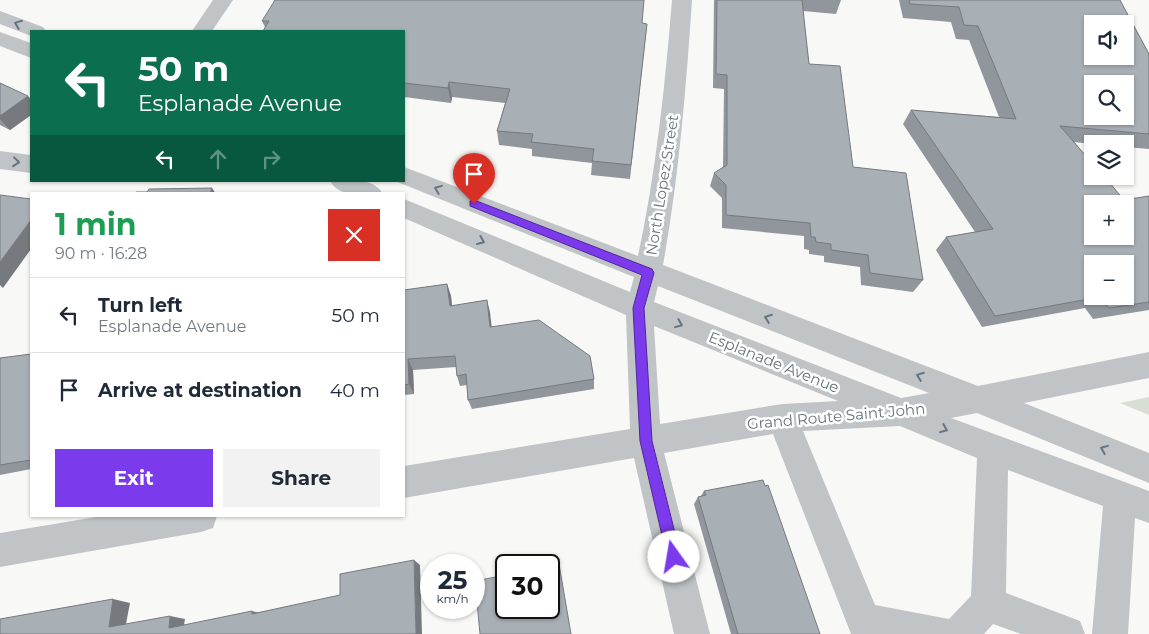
<!DOCTYPE html>
<meta charset="utf-8">
<style>
body{margin:0;font-family:Montserrat,sans-serif;background:#f2f2f3;color:#1f2937;height:100vh;display:flex;flex-direction:column;font-size:19px;white-space:nowrap}
*{box-sizing:border-box;margin:0}
p{font-size:16px;color:#747a83}
.icon{flex:none;width:28px;height:28px;fill:none;stroke:currentColor;stroke-width:2;stroke-linecap:round;stroke-linejoin:round}
.map{position:relative;flex:1;overflow:hidden}
.drawer{position:absolute;left:30px;top:192px;width:375px;height:325px;display:flex;flex-direction:column;background:#fff;border-radius:0px;box-shadow:0 1px 4px #0004}
.drawer>*{flex:none}
.top-card{position:absolute;left:30px;top:30px;width:375px;height:152px;border-radius:0px;box-shadow:0 1px 4px #0004;background:#0b6e4f;color:#fff;overflow:hidden}
.tools{position:absolute;left:1084px;top:15px;display:grid;gap:10px}
.tools a{display:grid;place-items:center;width:50px;height:50px;border-radius:0px;background:#fff;box-shadow:0 1px 4px #0004;font-size:25px}
.speed{position:absolute;left:420px;top:554px;display:flex;gap:10px;font-size:25px;font-weight:700;text-align:center}
.speed>*{display:grid;place-content:center;width:65px;height:65px;border-radius:50%;background:#fff;box-shadow:0 1px 4px #0004;line-height:1}
.speed small{font-size:12px;font-weight:400}
.speed .limit{border:2px solid #111;border-radius:8px;background:#fff;color:#111}
.pin{position:absolute;display:grid;place-items:center;width:42px;height:42px;color:#fff;margin:-51px -21px;border-radius:50% 50% 50% 0;rotate:-45deg;box-shadow:0 0 5px #0007}
.pin .icon{rotate:45deg}
.me{position:absolute;width:55px;margin:-28px;rotate:347deg;stroke-linejoin:round;filter:drop-shadow(0 0 4px #0008)}
.turn{display:flex;align-items:center;gap:18px;height:105px;padding:0 25px;font-size:22px}
.turn .icon{width:65px;height:65px;stroke-width:2.5}
.turn b{display:block;font-size:35px;line-height:42px}
.lanes{display:flex;align-items:center;height:48px;padding:0 25px;background:#0003;justify-content:center;gap:25px;direction:ltr}
.lanes .off{opacity:.35}
.round{display:grid;place-items:center;flex:none;width:52px;height:52px;border-radius:0px;background:#f2f2f3}
.overview{display:flex;align-items:center;justify-content:space-between;height:85px;padding:0 25px}
h1{font-size:30px;font-weight:700;line-height:38px;color:#1e9e55}
.button{display:flex;gap:10px;margin-top:auto;padding:10px 25px}
.button a{flex:1;height:58px;border-radius:0px;background:#7c3aed;color:#fff;font-size:20px;font-weight:700;line-height:58px;text-align:center}
.button a+a{background:#f2f2f3;color:#1f2937}
ul{padding:0;list-style:none}
li{display:flex;align-items:center;gap:15px;height:75px;padding:0 25px;border-top:1px solid #e0e1e3}
li div{flex:1}
li b{display:block;font-size:19px}
li em{font-style:normal}
.map>svg:first-child{display:block}
.green{fill:#d8ddd6}
.lines{fill:none;stroke-linecap:round;stroke-linejoin:round}
.minor{fill:#c0c4c7;fill-rule:evenodd}
.wall{fill:#90969c}
.shaded-wall{fill:#767a7f}
.building{fill:#a8afb5;stroke:#767a7f;fill-rule:evenodd}
.oneway{stroke:#66747e}
.route{fill:#7c3aed;stroke:#51269a}
.labels{text-anchor:middle;dominant-baseline:central;stroke-width:5;stroke-linejoin:round;paint-order:stroke}
.street-label{font-size:15px;fill:#66747e;stroke:#fff}
</style>
<div class="map">
<svg width="1149" height="634" viewBox="0 0 1149 634">
<rect width="100%" height="100%" fill="#f8f8f6"/>
<path class="green" d="M1149,397V415L1120,403Z"/>
<g class="lines">
<g class="minor">
<path d="M213,0H233L212,31H192Z"/>
<path d="M672,0H692C686,89 679,177 663,265L978,386L1149,352V378L1024,403L1149,453V483L977,413L951,418L1149,491V523L1135,518L1128,634H1092L1103,506L1008,470L1006,593L1080,621L1085,634H1021L993,624L984,634H851L773,434L664,453L710,634H674L634,458L404,498V466L630,429L626,315L404,218V199L630,292L634,277L395,181H404V167L412,170L638,256C656,172 665,86 672,0ZM658,286L929,393L901,398L654,302ZM654,326L838,401L782,404L660,424ZM900,426L977,458L971,596L949,619L875,605L803,431Z"/>
<path d="M0,11L43,27L46,31H31V36L0,24Z"/>
<path d="M0,32L31,43V58L0,46Z"/>
<path d="M0,151L31,155V173L0,169Z"/>
<path d="M330,181C347,181 373,176 383,194C366,194 340,199 330,181Z"/>
<path d="M102,516H217L213,528L201,532L0,567V533Z"/>
</g>
</g>
<g class="wall">
<path d="M714,0H841L836,14L803,11L809,64L853,167L923,280L913,292L861,285L860,267L824,262V256L809,254V250L804,249V236L722,228V198L710,186L714,173L723,167L724,89L713,88Z"/>
<path d="M899,0H1120L1149,54V149L1125,147V144H1092L1074,142L1124,200L1149,196V310L1093,319L1085,308L982,327L936,250L946,237L975,232L903,124L911,110L999,117L969,40L956,39L951,22L903,18Z"/>
<path d="M262,21L647,24L630,179L591,175L592,163L532,156V149L499,145L497,131L505,103L452,97L451,103L404,97V31L265,27Z"/>
<path d="M0,83L31,99V115L10,130L0,125Z"/>
<path d="M447,284L451,296L452,306L487,300L491,327L594,379V389L472,409L468,400L467,385L460,386L457,376L456,367L413,370L414,394L404,395V290Z"/>
<path d="M31,354V469L0,475V358Z"/>
<path d="M704,491L820,634H731L694,504L698,497L701,496Z"/>
</g>
<g class="shaded-wall">
<path d="M449,82L452,97L451,103L448,88Z"/>
<path d="M28,96L31,99V115L10,130L0,119V116Z"/>
<path d="M212,188L216,194H210Z"/>
<path d="M31,220V249L3,288L0,285V262Z"/>
<path d="M447,284L451,296L453,318L450,306Z"/>
<path d="M487,300L490,312L493,338L490,327Z"/>
<path d="M408,359L413,370L414,394L409,384Z"/>
<path d="M414,560L420,565L422,634H416Z"/>
<path d="M113,599L130,603L125,629L109,627Z"/>
<path d="M252,611L264,614H252Z"/>
<path d="M170,616L185,619L183,631L169,628Z"/>
</g>
<g class="building">
<path d="M275,0H644L642,23L647,24L631,165L592,161L594,149L531,142L533,134L497,131L510,89L449,82L448,88L404,83V31H263L269,21H262Z"/>
<path d="M717,0H802L809,64L840,66L853,167L906,173L923,280L870,273L868,255L831,250V244L816,242L815,237H811L810,223L726,215V185L714,173L727,165V75L716,74Z"/>
<path d="M909,0H1120L1149,54V134L1060,126L1092,163V176H1104L1124,200L1149,196V302L1109,308L1100,297L995,316L946,237L993,229L911,110L1016,119L978,26L964,25L959,7L910,4ZM1092,24H1125V56H1092ZM1092,84H1125V116H1092ZM1092,204H1125V236H1092ZM1092,264H1125V296H1092Z"/>
<path d="M0,83L28,96L0,116Z"/>
<path d="M212,188L210,194H135L136,192H147L149,189Z"/>
<path d="M0,195L31,199V220L0,262Z"/>
<path d="M447,284L450,306L487,300L490,327L539,320L590,356L594,379L468,400L466,374L457,376L455,356L408,359L409,384L404,385V290Z"/>
<path d="M31,354V460L0,465V358Z"/>
<path d="M763,480L765,486L768,485L820,634H738L698,497L706,495L704,491Z"/>
<path d="M414,560L416,634H0V619L113,599L109,627L170,616L169,628L252,611V614L340,595V574Z"/>
<path d="M559,564L571,634H480L475,581L506,575V608H549V566Z"/>
</g>
<defs><path id="oneway-chevron" d="M-2-3.5L2.5 0L-2 3.5" fill="none" stroke-width="1.6" stroke-linecap="round" stroke-linejoin="round" transform="scale(1.25)"/></defs>
<g class="oneway">
<use href="#oneway-chevron" transform="translate(18 24) rotate(-159)"/>
<use href="#oneway-chevron" transform="translate(16 162) rotate(6)"/>
<use href="#oneway-chevron" transform="translate(438 189) rotate(-158)"/>
<use href="#oneway-chevron" transform="translate(481 241) rotate(23)"/>
<use href="#oneway-chevron" transform="translate(768 318) rotate(-159)"/>
<use href="#oneway-chevron" transform="translate(679 324) rotate(22)"/>
<use href="#oneway-chevron" transform="translate(920 376) rotate(-159)"/>
<use href="#oneway-chevron" transform="translate(944 429) rotate(22)"/>
<use href="#oneway-chevron" transform="translate(1104 449) rotate(-158)"/>
</g>
<path class="route" d="M474,200L652,269L654,273L644,308L652,441L681,557L679,562L674,564L669,562L667,557L640,441L633,308L642,275L470,206V201Z"/>
<g class="labels">
<g class="street-label">
<text transform="translate(662 185) rotate(-81)">North Lopez Street</text>
<text transform="translate(774 362) rotate(22)">Esplanade Avenue</text>
<text transform="translate(836 416) rotate(-5)">Grand Route Saint John</text>
</g>
</g>
</svg>
<div class="tools">
<a><svg class="icon" aria-label="sound" viewBox="0 0 24 24"><path d="M4 9h4l5-4v14l-5-4H4zM17 9q2 3 0 6"/></svg></a>
<a><svg class="icon" aria-label="search" viewBox="0 0 24 24"><circle cx="10" cy="10" r="6"/><path d="M15 15l6 6"/></svg></a>
<a><svg class="icon" aria-label="layers" viewBox="0 0 24 24"><path d="M12 4l9 5-9 5-9-5zM3 14l9 5 9-5"/></svg></a>
<a>+</a>
<a>−</a>
</div>
<div class="speed"><div>25<small>km/h</small></div><div class="limit">30</div></div>
<div class="pin" style="left:474px;top:204px;background:#d93025"><svg class="icon" aria-label="arrive" viewBox="0 0 24 24"><path d="M6 21V4h12l-3 4 3 4H6"/></svg></div>
<svg class="me" style="left:674px;top:557px" viewBox="-20 -20 40 40"><circle r="19" fill="#fff"/><path d="M0-13L10 11 0 6-10 11z" fill="#7c3aed"/></svg>
<div class="top-card">
<div class="turn"><svg class="icon" aria-label="left" viewBox="0 0 24 24"><path d="M17 20v-9H6M10 6l-5 5 5 5"/></svg><div><b>50 m</b>Esplanade Avenue</div></div>
<div class="lanes"><svg class="icon" aria-label="left" viewBox="0 0 24 24"><path d="M17 20v-9H6M10 6l-5 5 5 5"/></svg><svg class="icon off" aria-label="ahead" viewBox="0 0 24 24"><path d="M12 20V5M6 11l6-6 6 6"/></svg><svg class="icon off" aria-label="right" viewBox="0 0 24 24"><path d="M7 20v-9h11M14 6l5 5-5 5"/></svg></div>
</div>
<section class="drawer">
<div class="overview"><div><h1>1 min</h1><p>90 m · 16:28</p></div><a class="round" style="background:#d93025;color:#fff"><svg class="icon" aria-label="close" viewBox="0 0 24 24"><path d="M6 6l12 12M18 6L6 18"/></svg></a></div>
<ul>
<li><svg class="icon" aria-label="left" viewBox="0 0 24 24"><path d="M17 20v-9H6M10 6l-5 5 5 5"/></svg><div><b>Turn left</b><p>Esplanade Avenue</p></div><em>50 m</em></li>
<li><svg class="icon" aria-label="arrive" viewBox="0 0 24 24"><path d="M6 21V4h12l-3 4 3 4H6"/></svg><div><b>Arrive at destination</b></div><em>40 m</em></li>
</ul>
<div class="button"><a>Exit</a><a>Share</a></div>
</section>
</div>
